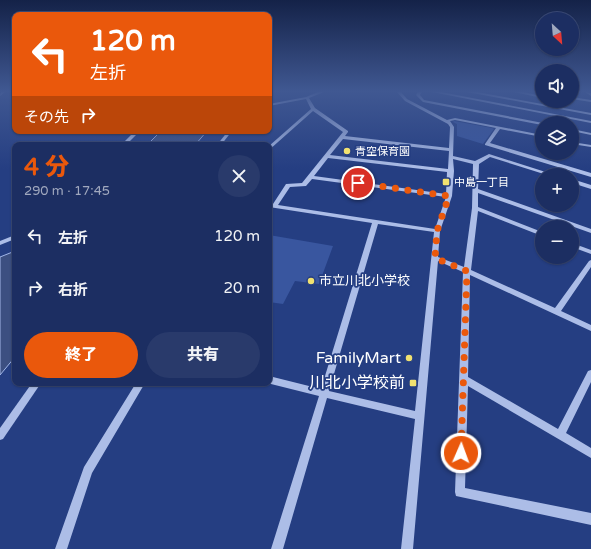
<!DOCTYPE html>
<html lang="ja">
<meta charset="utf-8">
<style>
body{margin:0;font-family:"Varela Round","Noto Sans JP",sans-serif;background:#293a6b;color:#f1f3f6;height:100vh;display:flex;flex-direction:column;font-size:15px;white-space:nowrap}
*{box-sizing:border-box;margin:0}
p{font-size:13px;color:#a0a8be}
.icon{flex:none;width:22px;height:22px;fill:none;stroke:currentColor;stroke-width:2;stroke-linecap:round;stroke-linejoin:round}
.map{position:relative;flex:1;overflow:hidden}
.panel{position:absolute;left:12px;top:142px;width:260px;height:244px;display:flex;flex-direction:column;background:#1c2e62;border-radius:8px;box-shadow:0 1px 3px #0004,0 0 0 1px #3a4a77}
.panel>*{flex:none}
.banner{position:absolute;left:12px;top:12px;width:260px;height:122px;border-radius:8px;box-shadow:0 1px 3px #0004,0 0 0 1px #3a4a77;background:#ea580c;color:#fff;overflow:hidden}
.needle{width:26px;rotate:154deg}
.buttons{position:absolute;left:535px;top:12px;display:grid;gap:8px}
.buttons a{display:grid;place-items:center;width:44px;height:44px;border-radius:50%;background:#1c2e62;box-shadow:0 1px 3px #0004,0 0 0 1px #3a4a77;font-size:20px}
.pin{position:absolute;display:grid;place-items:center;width:34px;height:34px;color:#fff;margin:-17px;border:2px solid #fff;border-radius:50%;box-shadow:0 1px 4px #0007}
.me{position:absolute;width:44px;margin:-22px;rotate:2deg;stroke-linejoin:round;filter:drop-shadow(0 0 3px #0008)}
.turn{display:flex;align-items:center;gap:14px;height:84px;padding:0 12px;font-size:18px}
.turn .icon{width:52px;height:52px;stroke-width:2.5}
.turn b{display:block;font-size:28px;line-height:34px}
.then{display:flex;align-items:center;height:38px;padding:0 12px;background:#0003;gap:8px;font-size:15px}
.round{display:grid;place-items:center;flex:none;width:42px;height:42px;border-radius:21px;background:#293a6b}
.overview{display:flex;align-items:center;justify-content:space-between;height:68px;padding:0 12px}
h1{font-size:24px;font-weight:800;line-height:30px;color:#ea580c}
.primary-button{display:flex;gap:8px;margin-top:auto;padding:8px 12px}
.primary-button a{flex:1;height:46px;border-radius:24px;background:#ea580c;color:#fff;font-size:16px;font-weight:800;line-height:46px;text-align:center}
.primary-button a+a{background:#293a6b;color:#f1f3f6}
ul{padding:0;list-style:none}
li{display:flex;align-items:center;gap:12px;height:52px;padding:0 12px}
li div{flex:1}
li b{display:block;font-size:15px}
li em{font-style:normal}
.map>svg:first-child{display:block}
.green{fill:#39569f}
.water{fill:#3c4f81;stroke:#a1b6e8}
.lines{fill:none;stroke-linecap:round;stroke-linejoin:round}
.minor{fill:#acbde7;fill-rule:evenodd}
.route{stroke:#ea580c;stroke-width:7;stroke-dasharray:0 12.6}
.poi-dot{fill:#f1e170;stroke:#253e82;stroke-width:1.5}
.labels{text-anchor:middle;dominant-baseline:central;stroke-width:3.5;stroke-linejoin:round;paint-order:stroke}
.far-poi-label{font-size:11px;fill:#fff;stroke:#253e82;text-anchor:start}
.poi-label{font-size:13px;fill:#fff;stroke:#253e82;text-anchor:start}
.near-poi-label{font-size:16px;fill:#fff;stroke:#253e82;text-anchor:end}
</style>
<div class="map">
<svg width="591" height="549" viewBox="0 0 591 549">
<rect width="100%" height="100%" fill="#253e82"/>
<g class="green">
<path d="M454,121L492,128L494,129L483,144L457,136V124L453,122Z"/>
<path d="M269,235L333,246L319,284L295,281L283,304L269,302Z"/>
</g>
<g class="water">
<path d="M161,131H207L195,145H147Z"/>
<path d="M15,251V357L0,375V257Z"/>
</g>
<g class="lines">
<g class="minor">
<path d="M1,92H5L0,96Z"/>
<path d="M318,92H324L309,98L315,108L348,131V132L345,136L449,148L450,127L448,124L405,101L397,92H401L407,99L447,120L455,118L542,135V137L500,129L490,143L591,173V177L485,145V144L496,128L455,120L450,121L454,127L453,156L475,161L489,154L555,175H547L490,157L479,164L478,189L591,229V233L478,193V207L542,232V236L478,211L471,270L555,308L589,261L591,260V267L561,311L591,325V331L470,275L468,377L558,429L588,371L591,370V382L566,433L591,448V458L468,386L465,488L591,513V525L456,496L455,492L463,272L438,261L413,549H401L415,419L327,398L283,549H271L319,396L267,383H269V376L321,389L372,223L269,207V203L273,204L286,184L302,183L343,132L313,111L269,150V146L311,109L306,99L269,106V104L306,97ZM343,139L449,151L448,169L330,155ZM328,158L447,172L446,194L314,176ZM453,159L473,164L472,208L464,267L438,257L440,231L452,196L454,171ZM312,179L446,197L435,229L278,205L290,187L306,186ZM378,224L434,232L415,411L329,391Z"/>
<path d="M418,92H422L420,95L424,100L543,123H542V125L423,102L416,95Z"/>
<path d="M432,92H441L591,121V123Z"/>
<path d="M467,92H477L591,113V115Z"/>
<path d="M514,92H523L542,96V98Z"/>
<path d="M585,92L591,93V96Z"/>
<path d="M572,97L591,100V102L572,99Z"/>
<path d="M572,129L591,133V135L572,131Z"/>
<path d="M135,131H140L126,145H121Z"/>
<path d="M228,131H232L221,145H217Z"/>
<path d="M572,142L591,145V147L572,144Z"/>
<path d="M572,179L591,185V189L572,183Z"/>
<path d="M15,235V239L0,245V241Z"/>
<path d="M572,243L591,250V254L572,247Z"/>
<path d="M32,383H41L3,439L0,440V428Z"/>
<path d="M136,383H145L92,473L67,549H55L84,467Z"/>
</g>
</g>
<linearGradient id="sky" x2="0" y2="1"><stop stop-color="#142248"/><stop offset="0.54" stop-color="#405892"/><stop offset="1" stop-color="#405892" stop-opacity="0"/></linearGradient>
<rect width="591" height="169" fill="url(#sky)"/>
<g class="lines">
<path class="route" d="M358,183L449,196L437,231L435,258L467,271L461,453"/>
</g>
<g class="poi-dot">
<circle cx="347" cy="151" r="4"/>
<rect x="442" y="178" width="8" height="8" rx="2"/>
<circle cx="311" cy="281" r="4"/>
<circle cx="409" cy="358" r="4"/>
<rect x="409" y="379" width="8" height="8" rx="2"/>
</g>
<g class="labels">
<g class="far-poi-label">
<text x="355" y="151">青空保育園</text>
<text x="454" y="182">中島一丁目</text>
</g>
<g class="poi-label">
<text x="319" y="281">市立川北小学校</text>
</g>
<g class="near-poi-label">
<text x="401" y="358">FamilyMart</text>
<text x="405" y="383">川北小学校前</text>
</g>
</g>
</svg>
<div class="buttons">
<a><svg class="needle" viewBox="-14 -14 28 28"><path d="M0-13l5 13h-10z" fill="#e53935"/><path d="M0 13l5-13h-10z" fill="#a0a8be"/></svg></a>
<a><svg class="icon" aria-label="sound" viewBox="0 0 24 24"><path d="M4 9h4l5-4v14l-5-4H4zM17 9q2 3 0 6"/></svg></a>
<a><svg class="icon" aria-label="layers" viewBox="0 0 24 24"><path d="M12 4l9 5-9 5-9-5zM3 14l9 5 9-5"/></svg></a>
<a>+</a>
<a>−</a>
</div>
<div class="pin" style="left:358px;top:183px;background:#d93025"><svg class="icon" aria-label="arrive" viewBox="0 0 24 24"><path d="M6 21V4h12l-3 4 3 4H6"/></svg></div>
<svg class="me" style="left:461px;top:453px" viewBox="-20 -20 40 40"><circle r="17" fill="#ea580c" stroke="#fff" stroke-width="3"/><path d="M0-11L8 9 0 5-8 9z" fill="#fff"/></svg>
<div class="banner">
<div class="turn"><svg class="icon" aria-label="left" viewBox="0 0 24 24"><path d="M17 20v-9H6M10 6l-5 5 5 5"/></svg><div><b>120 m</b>左折</div></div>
<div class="then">その先<svg class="icon" aria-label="right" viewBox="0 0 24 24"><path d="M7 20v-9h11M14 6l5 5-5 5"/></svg></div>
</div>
<section class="panel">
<div class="overview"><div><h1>4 分</h1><p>290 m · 17:45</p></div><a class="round"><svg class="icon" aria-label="close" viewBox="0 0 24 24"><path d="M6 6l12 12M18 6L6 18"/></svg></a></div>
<ul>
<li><svg class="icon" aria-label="left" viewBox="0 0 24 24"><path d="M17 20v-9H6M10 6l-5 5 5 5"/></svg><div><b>左折</b></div><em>120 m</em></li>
<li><svg class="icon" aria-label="right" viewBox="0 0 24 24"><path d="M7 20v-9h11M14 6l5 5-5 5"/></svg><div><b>右折</b></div><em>20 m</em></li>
</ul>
<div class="primary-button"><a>終了</a><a>共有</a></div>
</section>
</div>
